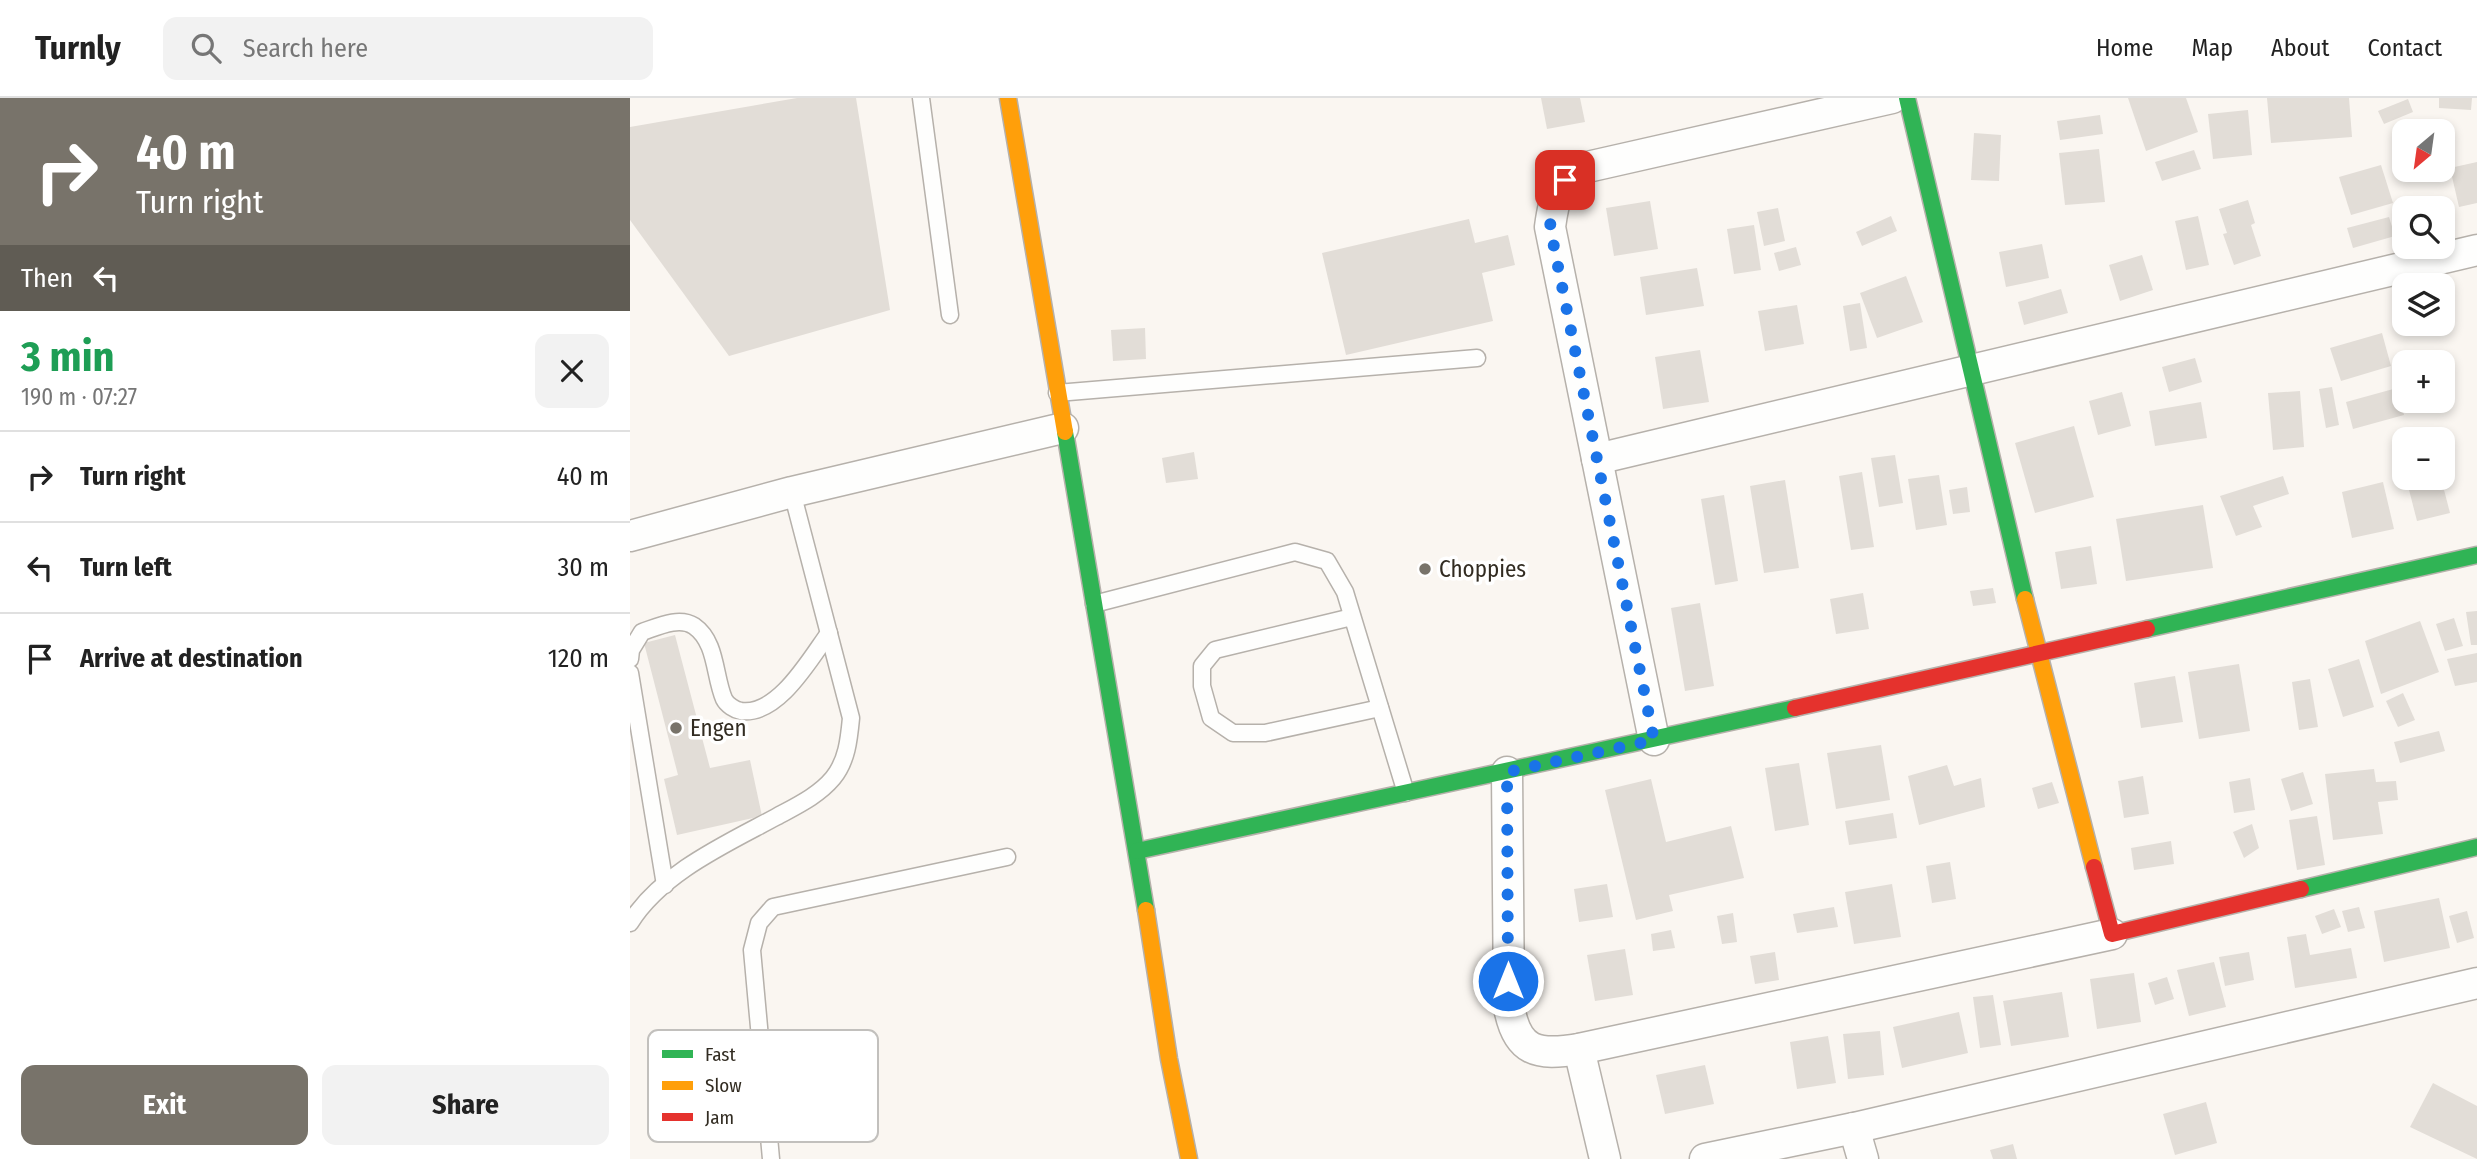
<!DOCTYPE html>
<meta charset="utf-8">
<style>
body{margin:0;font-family:"Fira Sans Condensed",sans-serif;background:#f2f2f2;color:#222;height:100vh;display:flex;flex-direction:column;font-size:26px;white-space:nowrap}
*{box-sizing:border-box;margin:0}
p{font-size:23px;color:#767676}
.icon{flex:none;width:38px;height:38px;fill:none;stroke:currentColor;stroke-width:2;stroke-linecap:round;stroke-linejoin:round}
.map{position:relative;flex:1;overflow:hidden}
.side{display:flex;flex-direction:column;background:#fff;width:630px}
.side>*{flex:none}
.banner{background:#78736a;color:#fff;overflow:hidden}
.needle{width:46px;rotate:209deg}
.controls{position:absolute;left:1762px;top:21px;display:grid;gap:14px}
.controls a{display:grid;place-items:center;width:63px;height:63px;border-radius:14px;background:#fff;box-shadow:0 4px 10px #0003;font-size:35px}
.pin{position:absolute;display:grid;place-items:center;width:60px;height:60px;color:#fff;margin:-30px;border-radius:14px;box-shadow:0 4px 10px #0006}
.me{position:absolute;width:77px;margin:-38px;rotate:0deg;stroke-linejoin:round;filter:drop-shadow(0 0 5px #0008)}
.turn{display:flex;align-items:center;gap:24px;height:147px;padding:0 21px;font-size:32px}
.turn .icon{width:91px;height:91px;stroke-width:2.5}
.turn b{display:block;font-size:49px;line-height:60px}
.then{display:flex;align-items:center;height:66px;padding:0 21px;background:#0003;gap:14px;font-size:26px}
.round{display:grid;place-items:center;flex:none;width:74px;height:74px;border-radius:14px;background:#f2f2f2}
.head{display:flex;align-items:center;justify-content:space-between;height:119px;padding:0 21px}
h1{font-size:42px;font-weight:700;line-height:52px;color:#1e9e55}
.primary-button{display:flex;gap:14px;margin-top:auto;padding:14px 21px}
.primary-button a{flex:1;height:80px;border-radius:14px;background:#78736a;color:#fff;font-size:28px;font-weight:700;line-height:80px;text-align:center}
.primary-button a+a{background:#f2f2f2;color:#222}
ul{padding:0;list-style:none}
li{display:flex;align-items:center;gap:21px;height:91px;padding:0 21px;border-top:2px solid #e0e0e0}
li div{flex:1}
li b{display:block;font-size:26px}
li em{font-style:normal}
header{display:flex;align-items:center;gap:42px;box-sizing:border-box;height:98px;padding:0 35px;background:#fff;border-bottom:2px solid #e0e0e0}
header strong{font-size:33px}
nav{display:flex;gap:38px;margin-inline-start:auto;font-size:24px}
.search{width:490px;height:63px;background:#f2f2f2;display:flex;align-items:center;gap:18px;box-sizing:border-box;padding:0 24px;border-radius:14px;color:#767676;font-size:26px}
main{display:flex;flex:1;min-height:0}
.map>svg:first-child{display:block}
.building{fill:#e2ddd7}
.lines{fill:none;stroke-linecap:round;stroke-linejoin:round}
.lane-casing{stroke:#b6b1ab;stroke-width:19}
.street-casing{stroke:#b6b1ab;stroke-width:33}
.fast-casing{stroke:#b6b1ab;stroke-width:19}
.slow-casing{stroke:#b6b1ab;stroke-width:19}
.jam-casing{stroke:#b6b1ab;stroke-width:19}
.lane{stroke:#fefefd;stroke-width:16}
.street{stroke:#fefefd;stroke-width:30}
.fast{stroke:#30b455;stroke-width:16}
.slow{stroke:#ff9f0a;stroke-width:16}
.jam{stroke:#e5322d;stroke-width:16}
.route{stroke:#1a73e8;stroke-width:12;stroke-dasharray:0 21.6}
.poi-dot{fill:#78736a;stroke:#fff;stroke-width:2.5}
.labels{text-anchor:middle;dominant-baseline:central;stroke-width:7;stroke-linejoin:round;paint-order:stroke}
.poi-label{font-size:23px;fill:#322c22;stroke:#fff;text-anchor:start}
.key{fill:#fff;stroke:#c2c0bd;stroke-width:2}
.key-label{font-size:19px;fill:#322c22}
</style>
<header>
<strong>Turnly</strong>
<div class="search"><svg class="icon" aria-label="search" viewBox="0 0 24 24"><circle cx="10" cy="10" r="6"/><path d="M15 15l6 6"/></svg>Search here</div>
<nav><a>Home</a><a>Map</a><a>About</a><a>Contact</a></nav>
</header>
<main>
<section class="side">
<div class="banner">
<div class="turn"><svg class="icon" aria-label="right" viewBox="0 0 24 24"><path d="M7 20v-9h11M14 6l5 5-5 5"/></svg><div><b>40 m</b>Turn right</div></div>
<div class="then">Then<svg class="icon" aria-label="left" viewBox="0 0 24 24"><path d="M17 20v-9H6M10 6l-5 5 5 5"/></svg></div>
</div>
<div class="head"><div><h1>3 min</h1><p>190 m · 07:27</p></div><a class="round"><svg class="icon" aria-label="close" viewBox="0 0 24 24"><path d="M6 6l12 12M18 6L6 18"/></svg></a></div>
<ul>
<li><svg class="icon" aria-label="right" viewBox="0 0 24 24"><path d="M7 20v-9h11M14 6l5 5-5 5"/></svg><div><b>Turn right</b></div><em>40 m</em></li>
<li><svg class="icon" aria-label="left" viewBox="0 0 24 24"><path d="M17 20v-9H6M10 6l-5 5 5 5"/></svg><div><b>Turn left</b></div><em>30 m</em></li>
<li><svg class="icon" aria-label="arrive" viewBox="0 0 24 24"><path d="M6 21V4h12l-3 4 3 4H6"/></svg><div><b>Arrive at destination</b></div><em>120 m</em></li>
</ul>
<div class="primary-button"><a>Exit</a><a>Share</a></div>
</section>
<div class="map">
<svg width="1847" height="1061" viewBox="0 0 1847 1061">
<rect width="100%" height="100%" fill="#faf6f1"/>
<g class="building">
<path d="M167,0H226L260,212L99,258L0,122V29Z"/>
<path d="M911,0H950L955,24L917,31Z"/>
<path d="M1498,0H1556L1568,34L1516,53Z"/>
<path d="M1637,0H1719L1722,39L1641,45Z"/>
<path d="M1809,0H1842L1841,12L1809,10Z"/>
<path d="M1778,1L1783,14L1754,26L1748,13Z"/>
<path d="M1618,12L1622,57L1583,61L1578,16Z"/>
<path d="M1470,17L1473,36L1430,42L1427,23Z"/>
<path d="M1344,35L1371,37L1369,83L1341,82Z"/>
<path d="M1469,51L1475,104L1435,107L1429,55Z"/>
<path d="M1564,52L1571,71L1532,83L1525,64Z"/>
<path d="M1847,64V105L1829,109L1820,70Z"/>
<path d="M1751,67L1763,105L1721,117L1709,79Z"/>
<path d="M1618,102L1625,125L1621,127L1631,158L1604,167L1593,136L1597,135L1589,111Z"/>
<path d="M1020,103L1028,151L984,158L976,110Z"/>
<path d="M1148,110L1155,143L1134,148L1127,114Z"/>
<path d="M1261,118L1267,133L1232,148L1226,134Z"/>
<path d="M1568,118L1579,167L1556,172L1545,123Z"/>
<path d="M1759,119L1765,138L1723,150L1717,130Z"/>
<path d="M839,121L845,145L878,137L885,167L852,175L863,223L716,257L692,155Z"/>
<path d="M1124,127L1131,172L1104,176L1097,131Z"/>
<path d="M1412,146L1419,180L1376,189L1369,154Z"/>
<path d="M1166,149L1171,167L1149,173L1144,155Z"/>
<path d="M1512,157L1523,192L1490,203L1479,167Z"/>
<path d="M1067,170L1074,208L1016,217L1010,179Z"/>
<path d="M1276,178L1293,224L1247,240L1230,195Z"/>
<path d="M1431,191L1438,215L1394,227L1388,204Z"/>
<path d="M1230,205L1237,250L1220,253L1213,208Z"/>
<path d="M1167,207L1174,246L1135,253L1128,213Z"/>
<path d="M515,230L516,261L483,263L481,232Z"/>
<path d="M1752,235L1761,268L1711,283L1700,250Z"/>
<path d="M1070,252L1079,304L1033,311L1025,259Z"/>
<path d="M1565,260L1572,284L1539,294L1532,269Z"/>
<path d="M1814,285L1819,304L1798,309L1796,303H1813Z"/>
<path d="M1702,289L1709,327L1696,330L1689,291Z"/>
<path d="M1767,290L1774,317L1723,331L1716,304Z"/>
<path d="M1670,293L1674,349L1643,352L1638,295Z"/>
<path d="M1492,294L1501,328L1468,337L1459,303Z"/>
<path d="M1571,304L1577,340L1525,348L1519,313Z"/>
<path d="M1444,328L1464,399L1405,415L1385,345Z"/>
<path d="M564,354L568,381L536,385L532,360Z"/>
<path d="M1265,357L1273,405L1249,409L1241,360Z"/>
<path d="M1232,374L1244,449L1221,452L1209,378Z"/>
<path d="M1309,377L1317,427L1286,432L1278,381Z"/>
<path d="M1653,378L1659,396L1623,408L1632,429L1606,438L1590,398Z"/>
<path d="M1776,380H1811L1820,415L1787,423Z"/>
<path d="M1155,382L1169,470L1134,475L1120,388Z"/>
<path d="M1753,384L1764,431L1722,440L1712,394Z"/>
<path d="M1337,389L1340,414L1323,416L1319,392Z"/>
<path d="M1094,397L1108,483L1085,487L1071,401Z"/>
<path d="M1573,407L1583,470L1496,483L1486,421Z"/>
<path d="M1461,448L1467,486L1431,491L1425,454Z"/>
<path d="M1363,490L1366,505L1343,508L1340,493Z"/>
<path d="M1233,495L1239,531L1206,536L1200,501Z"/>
<path d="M1070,505L1084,588L1055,593L1041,510Z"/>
<path d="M1847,513V547H1841L1836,514Z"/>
<path d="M1824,520L1833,548L1815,553L1806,526Z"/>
<path d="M1790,523L1809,574L1751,596L1735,543Z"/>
<path d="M45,537L80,670L120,662L132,718L47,737L34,681L48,677L14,545Z"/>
<path d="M1847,555V584L1825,588L1817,561Z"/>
<path d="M1729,561L1744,609L1713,619L1698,571Z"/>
<path d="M1609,566L1620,633L1569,641L1558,574Z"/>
<path d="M1545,578L1553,624L1511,630L1504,585Z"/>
<path d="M1680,581L1688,629L1669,632L1662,584Z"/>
<path d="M1773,595L1785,622L1768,629L1756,603Z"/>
<path d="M1809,633L1815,653L1770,665L1764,644Z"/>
<path d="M1251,647L1260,702L1206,711L1197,655Z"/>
<path d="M1169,665L1179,727L1145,733L1135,670Z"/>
<path d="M1317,667L1324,688L1351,680L1355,709L1289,727L1278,678Z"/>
<path d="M1744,671L1746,684L1766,683L1768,702L1748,704L1753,736L1703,742L1695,676Z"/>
<path d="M1673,674L1683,706L1661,713L1651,681Z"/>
<path d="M1513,678L1519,716L1494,720L1488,683Z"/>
<path d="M1620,680L1625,712L1604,715L1599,684Z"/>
<path d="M1021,681L1036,744L1101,728L1114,780L1039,797L1043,813L1006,822L975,692Z"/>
<path d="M1422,684L1429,705L1408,711L1402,690Z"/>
<path d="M1263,715L1267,740L1219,747L1215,723Z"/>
<path d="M1687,718L1695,767L1667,772L1659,722Z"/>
<path d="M1622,726L1629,750L1614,760L1603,734Z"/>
<path d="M1541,743L1544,766L1504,772L1501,750Z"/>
<path d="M1320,764L1326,801L1302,805L1296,768Z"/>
<path d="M977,786L983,819L949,824L944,791Z"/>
<path d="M1262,786L1271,839L1224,846L1215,794Z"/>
<path d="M1809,800L1820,850L1754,864L1744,813Z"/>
<path d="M1204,809L1208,829L1167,835L1163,816Z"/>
<path d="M1729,809L1735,830L1718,834L1712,813Z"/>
<path d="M1704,811L1711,829L1692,836L1685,818Z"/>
<path d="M1837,813L1844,840L1827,845L1819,818Z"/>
<path d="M1103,815L1107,844L1092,846L1087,818Z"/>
<path d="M1041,832L1045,850L1023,853L1021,836Z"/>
<path d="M1676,836L1680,857L1721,850L1727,880L1665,890L1657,839Z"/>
<path d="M995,851L1003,897L965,903L957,857Z"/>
<path d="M1145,854L1149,882L1125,886L1120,858Z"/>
<path d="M1619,854L1624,882L1595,888L1589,859Z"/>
<path d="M1584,864L1596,909L1559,918L1547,872Z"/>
<path d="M1504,875L1511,924L1467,931L1460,881Z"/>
<path d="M1537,879L1544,901L1525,907L1518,885Z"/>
<path d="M1432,894L1439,939L1381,948L1373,903Z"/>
<path d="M1363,897L1371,947L1350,950L1343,899Z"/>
<path d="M1329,914L1338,955L1272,970L1263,929Z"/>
<path d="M1250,933L1254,977L1218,981L1213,936Z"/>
<path d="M1198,938L1206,985L1167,991L1160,944Z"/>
<path d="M1075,967L1084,1006L1035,1016L1026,977Z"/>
<path d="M1803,985L1847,1008V1061L1780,1029Z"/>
<path d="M1576,1004L1587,1045L1545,1057L1533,1016Z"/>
<path d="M1383,1046L1387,1061H1363L1360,1052Z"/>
</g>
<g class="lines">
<g class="lane-casing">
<g id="lane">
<path d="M291,0L320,217"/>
<path d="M427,295L847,260"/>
<path d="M464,506L665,454L697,463L715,494L776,695"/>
<path d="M722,519L585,552L572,568V588L581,620L603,635H635L750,610"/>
<path d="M0,561L1,552L12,534C27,529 49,518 64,528C87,544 84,578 94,601C97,607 105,612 111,613C148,618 180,561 199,535"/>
<path d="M0,575L35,787"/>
<path d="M0,825C31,775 96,746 146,719C166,708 188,698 203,680C217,663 219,641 221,620L162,394"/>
<path d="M141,1061L122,852L129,825L143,809L377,759"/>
</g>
</g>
<g class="street-casing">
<g id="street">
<path d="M967,361L1847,152"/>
<path d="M0,438L162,394L433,330"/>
<path d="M1024,642L920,129C924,99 927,87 953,70L1262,0"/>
<path d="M877,674L879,909C887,954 907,958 949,951L1482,836"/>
<path d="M949,951L975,1061"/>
<path d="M1224,1030L1233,1061"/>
<path d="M1075,1061L1224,1030L1847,885"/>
</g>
</g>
<g class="fast-casing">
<g id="fast">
<path d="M1277,0L1395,501"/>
<path d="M435,334L516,812"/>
<path d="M1517,531L1847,457"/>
<path d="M507,753L1165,610"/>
<path d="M1671,791L1847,749"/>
</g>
</g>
<g class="slow-casing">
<g id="slow">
<path d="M378,0L435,334"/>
<path d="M1395,501L1464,769"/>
<path d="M516,812L539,961L559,1061"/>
</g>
</g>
<g class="jam-casing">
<g id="jam">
<path d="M1165,610L1517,531"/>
<path d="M1464,769L1482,836L1671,791"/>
</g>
</g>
<use href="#lane" class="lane"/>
<use href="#street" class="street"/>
<use href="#fast" class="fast"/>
<use href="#slow" class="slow"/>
<use href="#jam" class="jam"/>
</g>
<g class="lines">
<path class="route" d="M878,883L877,674L1024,642L920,129L923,102L935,82"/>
</g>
<g class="poi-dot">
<circle cx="795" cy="471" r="7"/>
<circle cx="46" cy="630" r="7"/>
</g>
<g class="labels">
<g class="poi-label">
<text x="809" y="471">Choppies</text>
<text x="60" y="630">Engen</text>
</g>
</g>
<rect x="18" y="932" width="230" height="112" rx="10" class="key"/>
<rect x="32" y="952" width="31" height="8" fill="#30b455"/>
<rect x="32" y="983" width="31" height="9" fill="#ff9f0a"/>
<rect x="32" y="1015" width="31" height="8" fill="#e5322d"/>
<g class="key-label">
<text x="75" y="963">Fast</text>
<text x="75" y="994">Slow</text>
<text x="75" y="1026">Jam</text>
</g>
</svg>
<div class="controls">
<a><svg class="needle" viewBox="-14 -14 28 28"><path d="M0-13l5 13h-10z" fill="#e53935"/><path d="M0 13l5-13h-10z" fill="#767676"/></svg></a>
<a><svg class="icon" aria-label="search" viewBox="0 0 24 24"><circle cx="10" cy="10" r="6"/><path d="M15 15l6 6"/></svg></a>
<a><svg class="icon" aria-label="layers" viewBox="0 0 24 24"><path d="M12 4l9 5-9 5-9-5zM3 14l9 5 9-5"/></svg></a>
<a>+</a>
<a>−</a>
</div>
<div class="pin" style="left:935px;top:82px;background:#d93025"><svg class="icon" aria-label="arrive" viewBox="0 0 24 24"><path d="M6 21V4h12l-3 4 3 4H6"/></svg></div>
<svg class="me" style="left:878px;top:883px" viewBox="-20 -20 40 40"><circle r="17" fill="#1a73e8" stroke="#fff" stroke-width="3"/><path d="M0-11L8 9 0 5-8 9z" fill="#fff"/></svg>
</div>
</main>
